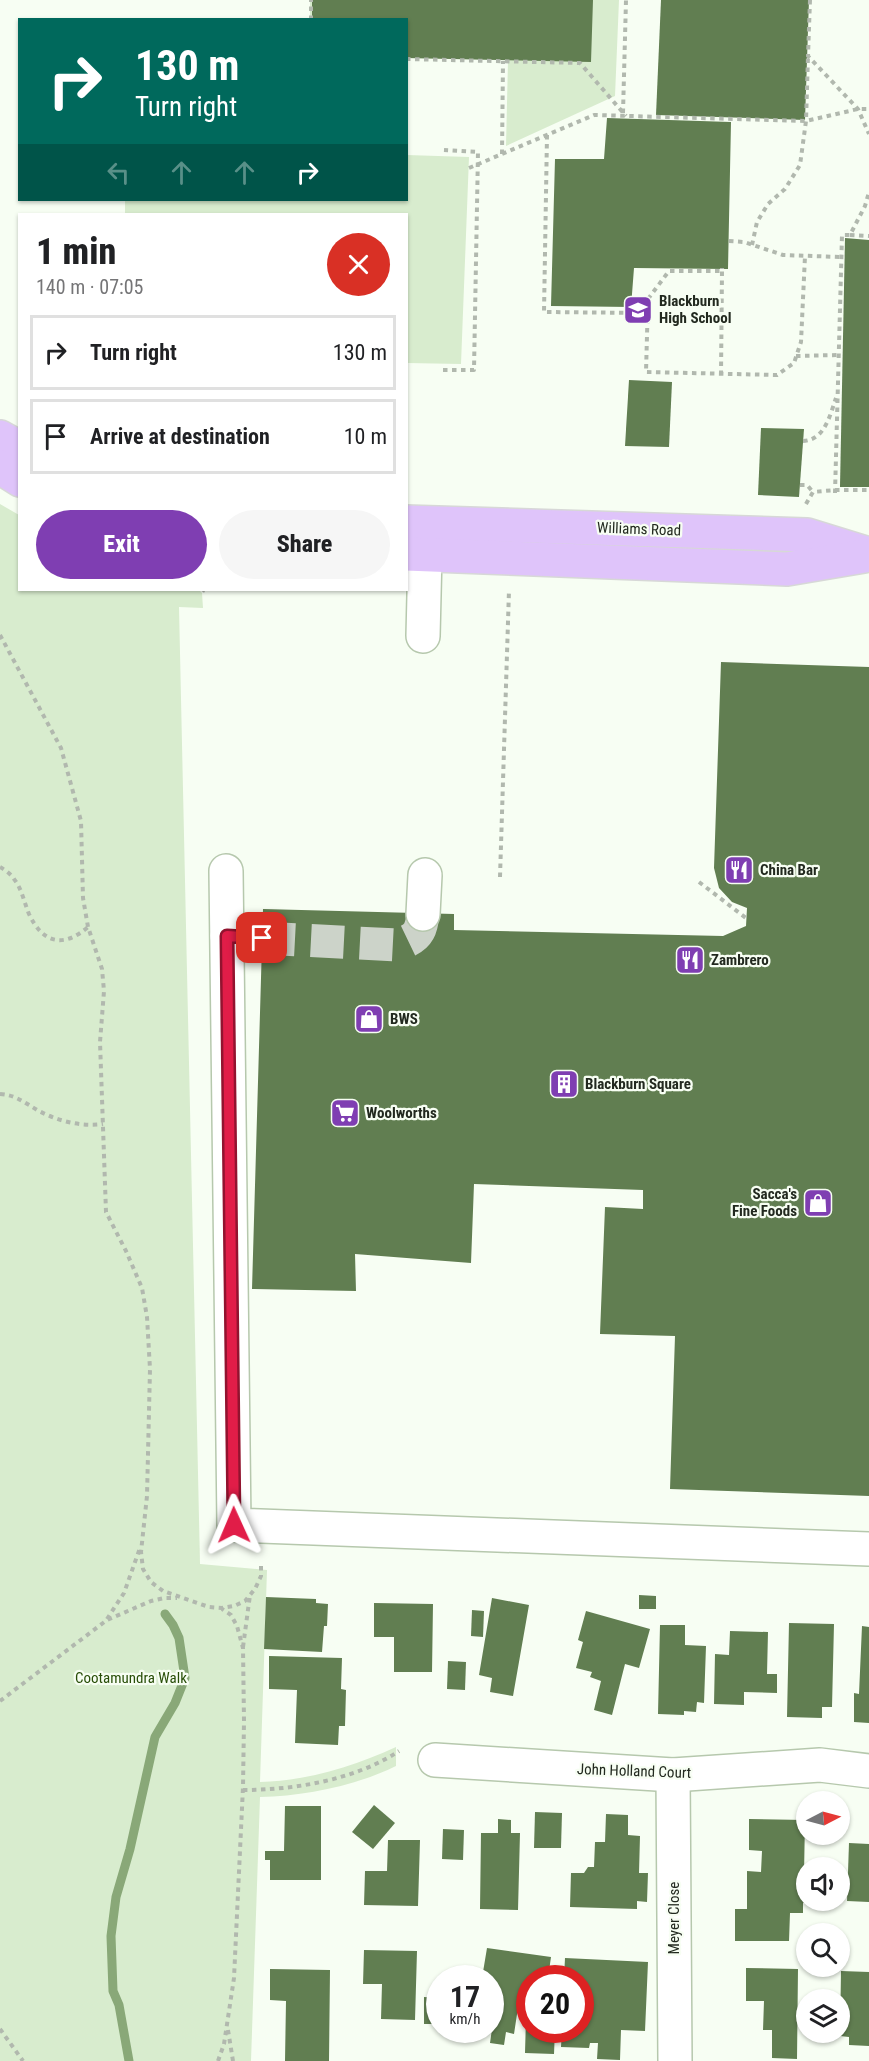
<!DOCTYPE html>
<meta charset="utf-8">
<style>
body{margin:0;font-family:"Roboto Condensed",sans-serif;background:#f6f6f6;color:#202124;height:100vh;display:flex;flex-direction:column;font-size:22px;white-space:nowrap}
*{box-sizing:border-box;margin:0}
p{font-size:20px;color:#757577}
.icon{flex:none;width:33px;height:33px;fill:none;stroke:currentColor;stroke-width:2;stroke-linecap:round;stroke-linejoin:round}
.map{position:relative;flex:1;overflow:hidden}
.panel{position:absolute;left:18px;top:213px;width:390px;height:378px;display:flex;flex-direction:column;background:#fff;border-radius:0px;box-shadow:0 2px 4px #0004}
.panel>*{flex:none}
.hud{position:absolute;left:18px;top:18px;width:390px;height:183px;border-radius:0px;box-shadow:0 2px 4px #0004;background:#00695c;color:#fff;overflow:hidden}
.needle{width:39px;rotate:84deg}
.controls{position:absolute;left:796px;top:1791px;display:grid;gap:12px}
.controls a{display:grid;place-items:center;width:54px;height:54px;border-radius:50%;background:#fff;box-shadow:0 2px 4px #0004;font-size:30px}
.speed{position:absolute;left:426px;top:1965px;display:flex;gap:12px;font-size:30px;font-weight:700;text-align:center}
.speed>*{display:grid;place-content:center;width:78px;height:78px;border-radius:50%;background:#fff;box-shadow:0 2px 4px #0004;line-height:1}
.speed small{font-size:15px;font-weight:400}
.speed .limit{border:9px solid #d22;background:#fff;color:#111}
.pin{position:absolute;display:grid;place-items:center;width:51px;height:51px;color:#fff;margin:-26px;border-radius:12px;box-shadow:0 3px 9px #0006}
.me{position:absolute;width:66px;margin:-33px;rotate:359deg;stroke-linejoin:round;filter:drop-shadow(0 0 4px #0008)}
.turn{display:flex;align-items:center;gap:21px;height:126px;padding:0 18px;font-size:27px}
.turn .icon{width:78px;height:78px;stroke-width:2.5}
.turn b{display:block;font-size:42px;line-height:51px}
.lanes{display:flex;align-items:center;height:57px;padding:0 18px;background:#0003;justify-content:center;gap:30px;direction:ltr}
.lanes .off{opacity:.35}
.round{display:grid;place-items:center;flex:none;width:63px;height:63px;border-radius:32px;background:#f6f6f6}
.summary{display:flex;align-items:center;justify-content:space-between;height:102px;padding:0 18px}
h1{font-size:36px;font-weight:800;line-height:45px}
.action{display:flex;gap:12px;margin-top:auto;padding:12px 18px}
.action a{flex:1;height:69px;border-radius:36px;background:#7f3eb2;color:#fff;font-size:24px;font-weight:800;line-height:69px;text-align:center}
.action a+a{background:#f6f6f6;color:#202124}
ul{padding:0;list-style:none}
li{display:flex;align-items:center;gap:18px;height:75px;margin:0 12px 9px;padding:0 6px;border:3px solid #e0e0e0;border-radius:0px}
li div{flex:1}
li b{display:block;font-size:22px}
li em{font-style:normal}
.map>svg:first-child{display:block}
.green{fill:#d8ecce}
.lines{fill:none;stroke-linecap:round;stroke-linejoin:round}
.stream{stroke:#89a878;stroke-width:9}
.building{fill:#617e51}
.minor-tunnel{stroke:#ccd3c9;stroke-width:33;stroke-dasharray:33 16;stroke-linecap:butt}
.minor-casing{stroke:#b6c8ad;stroke-width:36}
.major-casing{stroke:#d7d8d7;stroke-width:36}
.path{stroke:#b1b8ae;stroke-width:4;stroke-dasharray:4.5 4.5;stroke-linecap:butt}
.minor{stroke:#fff;stroke-width:33}
.major{stroke:#dfc4fa;stroke-width:33}
.route-casing{stroke:#92132f;stroke-width:15}
.route{stroke:#e11d48;stroke-width:10}
.labels{text-anchor:middle;dominant-baseline:central;stroke-width:4.5;stroke-linejoin:round;paint-order:stroke}
.poi-label{font-size:15px;font-weight:bold;fill:#22291f;stroke:#f7fef3;text-anchor:start}
.street-label{font-size:15px;fill:#22291f;stroke:#f7fef3}
.park-label{font-size:15px;fill:#284e08;stroke:#f7fef3}
</style>
<div class="map">
<svg width="869" height="2061" viewBox="0 0 869 2061">
<rect width="100%" height="100%" fill="#f7fef3"/>
<g class="green">
<path d="M310,0H619L615,96L506,146L508,60L407,58L406,20H310Z"/>
<path d="M407,155L469,157L461,364L407,363L406,214H125V200H406Z"/>
<path d="M0,504L19,515L20,590H199L202,593L203,608L179,607L200,1564L267,1570L260,1782C308,1781 354,1766 396,1747V1766C355,1786 305,1796 260,1797L251,2061H0Z"/>
</g>
<g class="lines">
<path class="stream" d="M129,2061L119,2005L113,1991L111,1936L116,1897L130,1849L155,1737L175,1703L185,1678L179,1638L173,1625L165,1614"/>
</g>
<g class="building">
<path d="M312,0H593L591,62L406,58V20H312Z"/>
<path d="M661,0H809L805,120L656,115Z"/>
<path d="M607,118L731,122L728,269L634,268L631,307L551,306L555,159H604Z"/>
<path d="M845,238L869,240V487H840Z"/>
<path d="M629,380L672,382L669,447L625,446Z"/>
<path d="M761,428L804,429L799,497L758,495Z"/>
<path d="M721,662L869,667V1496L670,1489L675,1336L600,1334L605,1207L643,1209V1190L474,1184L471,1263L355,1254L356,1291L252,1289L263,909L454,914V930L723,936L746,926L747,908L732,902L719,888L714,868Z"/>
<path d="M639,1595L656,1596V1609H639Z"/>
<path d="M266,1597L316,1599V1603L328,1604L327,1626H324L322,1652L264,1649Z"/>
<path d="M492,1598L529,1605L513,1696L490,1692L492,1678L479,1675Z"/>
<path d="M374,1603L433,1604L432,1672H394V1637H374Z"/>
<path d="M472,1610L484,1611L483,1637L471,1636Z"/>
<path d="M586,1611L650,1629L639,1668L625,1664L612,1715L594,1710L601,1681L590,1677L592,1672L576,1668L583,1642L578,1640Z"/>
<path d="M789,1623L834,1624L832,1707H822V1718L787,1717Z"/>
<path d="M660,1625H685V1645L706,1646L704,1703L697,1702L696,1712L684,1711V1715L658,1714Z"/>
<path d="M862,1626L869,1627V1723L854,1722V1693L859,1694Z"/>
<path d="M730,1631L768,1632L767,1674H777V1693L744,1692V1705L714,1704L715,1654L729,1655Z"/>
<path d="M269,1656L342,1658L341,1689L346,1690L345,1726H339L338,1745L295,1743L297,1690L269,1689Z"/>
<path d="M448,1661L466,1662L465,1690L447,1689Z"/>
<path d="M374,1805L395,1823L373,1849L352,1832Z"/>
<path d="M285,1806H321V1880H270V1860H265V1851H284Z"/>
<path d="M535,1812L562,1813L561,1848H534Z"/>
<path d="M606,1814L628,1815V1835L640,1836L639,1873H648L647,1902L637,1901V1909L570,1907L571,1873H584L588,1867H594L595,1842H605Z"/>
<path d="M498,1819L511,1820V1833H520L518,1910L480,1909L481,1833H498Z"/>
<path d="M749,1819L805,1820L804,1874H807V1900H829L828,1903H803V1913H790L789,1941H735V1909H747V1871L761,1872L762,1851L749,1850Z"/>
<path d="M443,1829L464,1830L463,1860L442,1859Z"/>
<path d="M388,1840H420L418,1906L364,1905L365,1871H387Z"/>
<path d="M849,1843L869,1844V1902L847,1901Z"/>
<path d="M487,1948L551,1957L548,1978H530V2003L519,2001L514,2034L506,2032L504,2045L490,2043L492,2029L490,1978H482Z"/>
<path d="M364,1950L417,1951L415,2020L381,2019L382,1984H363Z"/>
<path d="M565,1958L648,1962L645,2031L621,2030L620,2060L597,2059L598,2043H590L589,2048L561,2047L562,2030H580V1978H564Z"/>
<path d="M746,1968L798,1969L797,2059L772,2058V2030H763L764,2001H746Z"/>
<path d="M270,1969L330,1970L329,2061H285L286,2001L270,2000Z"/>
<path d="M841,1971L869,1972V2046L849,2045V2037L840,2036Z"/>
<path d="M424,1997L440,1998V2024H424Z"/>
<path d="M526,2018H530V2030H555L554,2054L525,2053Z"/>
</g>
<g class="lines">
<path class="minor-tunnel" d="M262,938L396,945C416,939 421,934 423,914"/>
<g class="minor-casing">
<g id="minor">
<path d="M423,636L425,554"/>
<path d="M226,871L234,1525L869,1549"/>
<path d="M423,914L425,875"/>
<path d="M227,936L262,938"/>
<path d="M435,1760L673,1775L820,1765L869,1771"/>
<path d="M673,1775L675,2061"/>
</g>
</g>
<g class="major-casing">
<g id="major">
<path d="M0,437L20,448"/>
<path d="M0,467L20,480"/>
<path d="M406,522L807,535L869,554"/>
<path d="M406,554L787,569L864,556"/>
</g>
</g>
<g class="path">
<path d="M810,0L808,56L858,109L869,134"/>
<path d="M311,20V0"/>
<path d="M406,59L580,63L626,116"/>
<path d="M623,113L626,0"/>
<path d="M547,135L544,312L647,313"/>
<path d="M502,154L503,61"/>
<path d="M469,168L594,115L806,121L858,109H869"/>
<path d="M850,235L869,236"/>
<path d="M729,241L744,242L783,255L841,257"/>
<path d="M752,245L757,222L768,204L785,189L800,165L806,121L808,56"/>
<path d="M632,298L648,299L646,372L777,375L794,363L801,342L805,256"/>
<path d="M648,299L669,271H722V268"/>
<path d="M796,356L838,355"/>
<path d="M443,370H474L478,152L444,150"/>
<path d="M721,375L722,271"/>
<path d="M803,441C825,440 830,415 836,398"/>
<path d="M800,485H807L813,492"/>
<path d="M835,493L842,235H850L865,206L869,192"/>
<path d="M806,504L813,492L835,490H869"/>
<path d="M203,590L205,591"/>
<path d="M0,635L61,748L81,821L83,898L88,927L102,969L104,991L100,1042L106,1212L126,1251L142,1288L147,1317L150,1369L147,1496L141,1552L143,1569L151,1582L163,1591L209,1607L222,1608L234,1606L245,1601L255,1589L261,1576V1564"/>
<path d="M0,867C5,870 11,874 14,879C22,889 24,902 29,914C43,944 64,948 88,927"/>
<path d="M500,877L509,590"/>
<path d="M699,882L746,918"/>
<path d="M0,1094C16,1095 25,1103 39,1111C58,1121 81,1127 103,1124"/>
<path d="M107,1619L124,1593L140,1548"/>
<path d="M243,1647L250,1595"/>
<path d="M0,1701L107,1620L151,1601L164,1598H177"/>
<path d="M243,1790C294,1790 355,1780 399,1751"/>
<path d="M0,2029L23,2061"/>
<path d="M228,2030L233,2061"/>
<path d="M218,2061L224,2044L234,1978L243,1787L244,1721L243,1648L237,1626L231,1615L222,1609"/>
</g>
<use href="#minor" class="minor"/>
<use href="#major" class="major"/>
</g>
<g class="lines">
<g class="route-casing">
<path id="route" d="M234,1525L227,936L262,938"/>
</g>
<use href="#route" class="route"/>
</g>
<defs>
<g id="school-square" transform="scale(1.5)"><rect x="-9" y="-9" width="18" height="18" rx="4" fill="#7f3eb2" stroke="#f7fef3"/><path d="M0-5L7-2L0 1L-7-2ZM-4 1L0 2.5L4 1V4Q0 6-4 4Z" fill="#fff"/></g>
<g id="restaurant-square" transform="scale(1.5)"><rect x="-9" y="-9" width="18" height="18" rx="4" fill="#7f3eb2" stroke="#f7fef3"/><path d="M-5-6h1v4h1v-4h1v4h1v-4h1v5L-1.5 .5V6h-2V.5L-5-1ZM5-6V6H3V1.5H1.5Q1.5-4 5-6Z" fill="#fff"/></g>
<g id="shop-square" transform="scale(1.5)"><rect x="-9" y="-9" width="18" height="18" rx="4" fill="#7f3eb2" stroke="#f7fef3"/><path d="M-5-2.5h2.3a2.7 3.5 0 0 1 5.4 0H5L5.5 6h-11ZM-1.5-2.5h3a1.5 2.3 0 0 0-3 0Z" fill="#fff"/></g>
<g id="building-square" transform="scale(1.5)"><rect x="-9" y="-9" width="18" height="18" rx="4" fill="#7f3eb2" stroke="#f7fef3"/><path d="M-4-6H4V6H1V3H-1V6H-4ZM-2.5-4.3h1.7v1.8h-1.7ZM.8-4.3h1.7v1.8H.8ZM-2.5-1h1.7V.8h-1.7ZM.8-1h1.7V.8H.8Z" fill="#fff"/></g>
<g id="supermarket-square" transform="scale(1.5)"><rect x="-9" y="-9" width="18" height="18" rx="4" fill="#7f3eb2" stroke="#f7fef3"/><path d="M-6-5.5h2.5l.6 2H6L4.5 2H-2.5L-4.4-4H-6ZM-1.5 3.2a1.3 1.3 0 1 0 .1 0ZM3 3.2a1.3 1.3 0 1 0 .1 0Z" fill="#fff"/></g>
</defs>
<g fill-rule="evenodd">
<use href="#school-square" x="638" y="310"/>
<use href="#restaurant-square" x="739" y="870"/>
<use href="#restaurant-square" x="690" y="960"/>
<use href="#shop-square" x="369" y="1019"/>
<use href="#building-square" x="564" y="1084"/>
<use href="#supermarket-square" x="345" y="1113"/>
<use href="#shop-square" x="818" y="1203"/>
</g>
<g class="labels">
<g class="poi-label">
<text x="659" y="301">Blackburn<tspan x="659" dy="17">High School</tspan></text>
<text x="760" y="870">China Bar</text>
<text x="711" y="960">Zambrero</text>
<text x="390" y="1019">BWS</text>
<text x="585" y="1084">Blackburn Square</text>
<text x="366" y="1113">Woolworths</text>
<text x="797" y="1194" text-anchor="end">Sacca's<tspan x="797" dy="17">Fine Foods</tspan></text>
</g>
<g class="street-label">
<text transform="translate(639 529) rotate(2)">Williams Road</text>
<text transform="translate(634 1771) rotate(2)">John Holland Court</text>
<text transform="translate(674 1918) rotate(-90)">Meyer Close</text>
</g>
<g class="park-label">
<text x="131" y="1678">Cootamundra Walk</text>
</g>
</g>
</svg>
<div class="controls">
<a><svg class="needle" viewBox="-14 -14 28 28"><path d="M0-13l5 13h-10z" fill="#e53935"/><path d="M0 13l5-13h-10z" fill="#757577"/></svg></a>
<a><svg class="icon" aria-label="sound" viewBox="0 0 24 24"><path d="M4 9h4l5-4v14l-5-4H4zM17 9q2 3 0 6"/></svg></a>
<a><svg class="icon" aria-label="search" viewBox="0 0 24 24"><circle cx="10" cy="10" r="6"/><path d="M15 15l6 6"/></svg></a>
<a><svg class="icon" aria-label="layers" viewBox="0 0 24 24"><path d="M12 4l9 5-9 5-9-5zM3 14l9 5 9-5"/></svg></a>
</div>
<div class="speed"><div>17<small>km/h</small></div><div class="limit">20</div></div>
<div class="pin" style="left:262px;top:938px;background:#d93025"><svg class="icon" aria-label="arrive" viewBox="0 0 24 24"><path d="M6 21V4h12l-3 4 3 4H6"/></svg></div>
<svg class="me" style="left:234px;top:1525px" viewBox="-20 -20 40 40"><path d="M0-17L14 15 0 8-14 15z" fill="#e11d48" stroke="#fff" stroke-width="4"/></svg>
<div class="hud">
<div class="turn"><svg class="icon" aria-label="right" viewBox="0 0 24 24"><path d="M7 20v-9h11M14 6l5 5-5 5"/></svg><div><b>130 m</b>Turn right</div></div>
<div class="lanes"><svg class="icon off" aria-label="left" viewBox="0 0 24 24"><path d="M17 20v-9H6M10 6l-5 5 5 5"/></svg><svg class="icon off" aria-label="ahead" viewBox="0 0 24 24"><path d="M12 20V5M6 11l6-6 6 6"/></svg><svg class="icon off" aria-label="ahead" viewBox="0 0 24 24"><path d="M12 20V5M6 11l6-6 6 6"/></svg><svg class="icon" aria-label="right" viewBox="0 0 24 24"><path d="M7 20v-9h11M14 6l5 5-5 5"/></svg></div>
</div>
<section class="panel">
<div class="summary"><div><h1>1 min</h1><p>140 m · 07:05</p></div><a class="round" style="background:#d93025;color:#fff"><svg class="icon" aria-label="close" viewBox="0 0 24 24"><path d="M6 6l12 12M18 6L6 18"/></svg></a></div>
<ul>
<li><svg class="icon" aria-label="right" viewBox="0 0 24 24"><path d="M7 20v-9h11M14 6l5 5-5 5"/></svg><div><b>Turn right</b></div><em>130 m</em></li>
<li><svg class="icon" aria-label="arrive" viewBox="0 0 24 24"><path d="M6 21V4h12l-3 4 3 4H6"/></svg><div><b>Arrive at destination</b></div><em>10 m</em></li>
</ul>
<div class="action"><a>Exit</a><a>Share</a></div>
</section>
</div>
